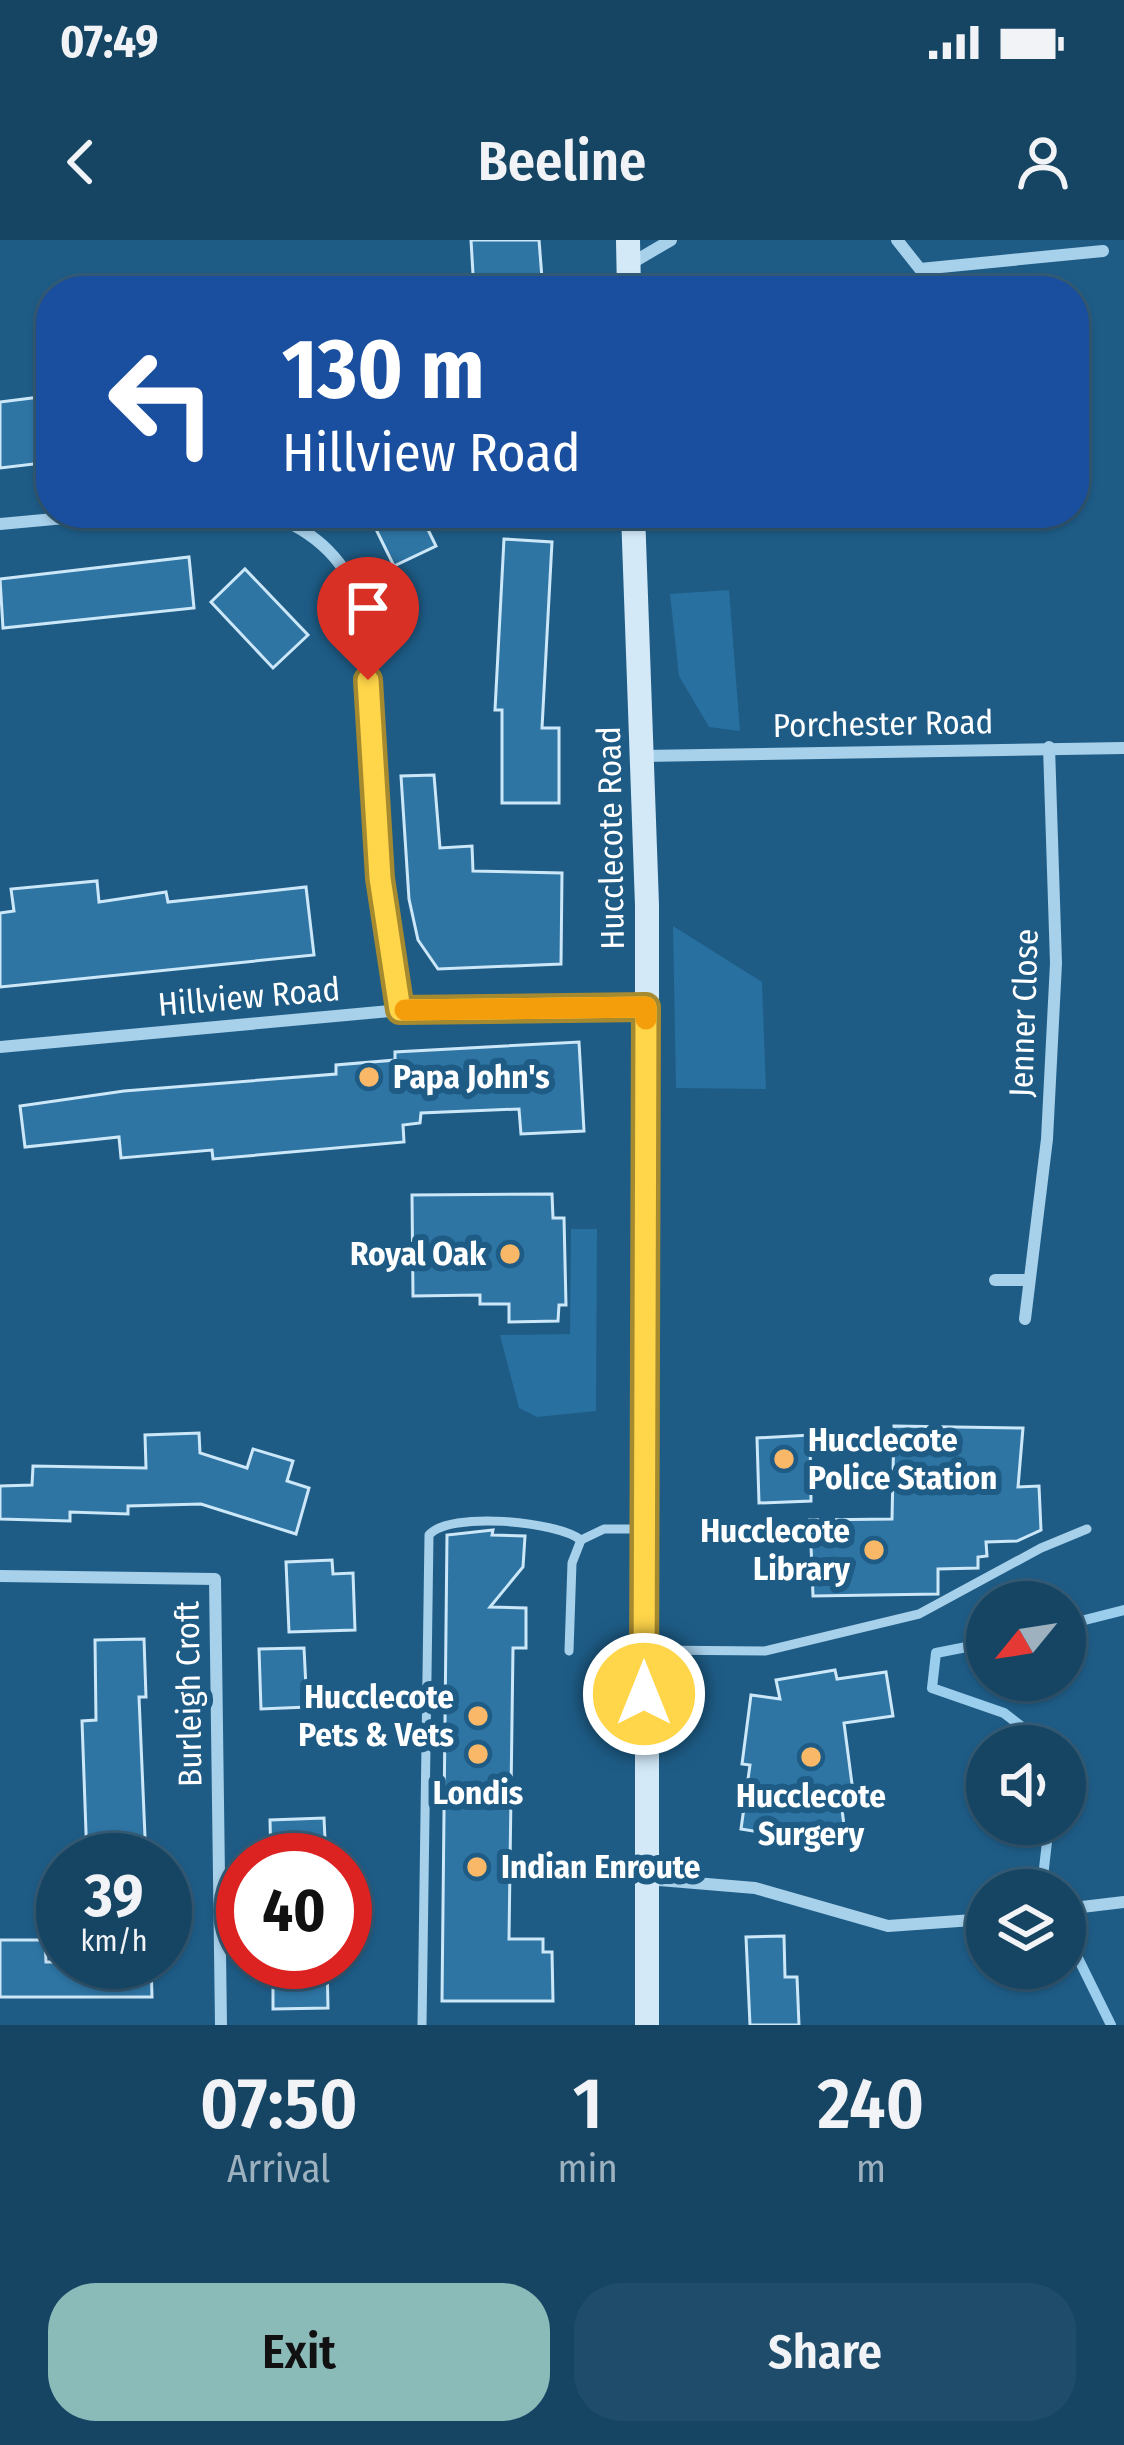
<!DOCTYPE html>
<style>
body{margin:0;font-family:"Fira Sans Condensed",sans-serif;background:#1f4c6a;color:#f1f3f6;height:100vh;display:flex;flex-direction:column;font-size:45px;white-space:nowrap}
*{box-sizing:border-box;margin:0}
p{font-size:39px;color:#9eb1bf}
.icon{flex:none;width:66px;height:66px;fill:none;stroke:currentColor;stroke-width:2;stroke-linecap:round;stroke-linejoin:round}
.map{position:relative;height:1785px;overflow:hidden}
.details{display:flex;flex-direction:column;background:#164564;flex:1}
.details>*{flex:none}
.hud{position:absolute;left:36px;top:36px;width:1053px;height:252px;border-radius:48px;box-shadow:0 3px 9px #0004,0 0 0 3px #355d78;background:#1a4fa0;color:#fff;overflow:hidden}
.needle{width:78px;rotate:240deg}
.fabs{position:absolute;left:966px;top:1341px;display:grid;gap:24px}
.fabs a{display:grid;place-items:center;width:120px;height:120px;border-radius:50%;background:#164564;box-shadow:0 3px 9px #0004,0 0 0 3px #355d78;font-size:60px}
.speed{position:absolute;left:36px;top:1593px;display:flex;gap:24px;font-size:60px;font-weight:700;text-align:center}
.speed>*{display:grid;place-content:center;width:156px;height:156px;border-radius:50%;background:#164564;box-shadow:0 3px 9px #0004,0 0 0 3px #355d78;line-height:1}
.speed small{font-size:30px;font-weight:400}
.speed .limit{border:18px solid #d22;background:#fff;color:#111}
.pin{position:absolute;display:grid;place-items:center;width:102px;height:102px;color:#fff;margin:-123px -51px;border-radius:50% 50% 50% 0;rotate:-45deg;box-shadow:0 0 12px #0007}
.pin .icon{rotate:45deg}
.me{position:absolute;width:132px;margin:-66px;rotate:0deg;stroke-linejoin:round;filter:drop-shadow(0 0 9px #0008)}
.turn{display:flex;align-items:center;gap:42px;height:252px;padding:0 48px;font-size:54px}
.turn .icon{width:156px;height:156px;stroke-width:2.5}
.turn b{display:block;font-size:84px;line-height:102px}
.eta{display:flex;justify-content:space-evenly;align-items:center;height:204px;text-align:center}
.eta b{font-size:72px;font-weight:600;line-height:84px}
.cta{display:flex;gap:24px;margin-top:auto;padding:24px 48px}
.cta a{flex:1;height:138px;border-radius:48px;background:#8bbbb9;color:#111;font-size:48px;font-weight:600;line-height:138px;text-align:center}
.cta a+a{background:#1f4c6a;color:#f1f3f6}
.status{display:flex;justify-content:space-between;align-items:center;height:84px;padding:0 60px;background:#164564;direction:ltr}
.status svg{height:33px;fill:currentColor}
header{display:flex;justify-content:space-between;align-items:center;height:156px;padding:0 48px;background:#164564;font-size:54px;font-weight:600}
.map>svg:first-child{display:block}
.green{fill:#28709f}
.lines{fill:none;stroke-linecap:round;stroke-linejoin:round}
.stream{stroke:#9bcdec;stroke-width:10}
.building{fill:#2e75a4;stroke:#cce7f8;stroke-width:3}
.lane{stroke:#a7d0ea;stroke-width:9}
.street{stroke:#a7d0ea;stroke-width:12}
.secondary{stroke:#d3e9f8;stroke-width:24}
.route-casing{stroke:#a68a30;stroke-width:30}
.route{stroke:#ffd54a;stroke-width:21}
.slow{stroke:#f59e0b;stroke-width:21}
.poi-dot{fill:#f9b867;stroke:#1e5c86;stroke-width:4.5}
.labels{text-anchor:middle;dominant-baseline:central;stroke-width:12;stroke-linejoin:round;paint-order:stroke}
.street-label{font-size:33px;fill:#fff;stroke:#1e5c86}
.poi-label{font-size:33px;font-weight:bold;fill:#fff;stroke:#1e5c86;text-anchor:start}
</style>
<div class="status"><b>07:49</b><svg viewBox="0 0 49 12"><path d="M0 12V9h3v3zM5 12V6h3v6zM10 12V3h3v9zM15 12V0h3v12zM26 1h20v11H26zM47 4h2v5h-2z"/></svg></div>
<header><svg class="icon" aria-label="back" viewBox="0 0 24 24"><path d="M15 5l-7 7 7 7"/></svg>Beeline<svg class="icon" aria-label="person" viewBox="0 0 24 24"><circle cx="12" cy="8" r="4"/><path d="M4 21q1-7 8-7t8 7"/></svg></header>
<div class="map">
<svg width="1124" height="1785" viewBox="0 0 1124 1785">
<rect width="100%" height="100%" fill="#1e5c86"/>
<g class="green">
<path d="M729,350L740,491L709,487L679,436L670,354Z"/>
<path d="M673,686L762,742L766,849L676,848Z"/>
<path d="M571,989H597L596,1171L537,1177L519,1168L500,1095L570,1094Z"/>
</g>
<g class="lines">
<g class="stream">
<path d="M1065,1385L1124,1370"/>
<path d="M987,1403L936,1413L932,1448L1004,1473L1047,1506"/>
<path d="M1065,1520L1079,1532L1081,1550L1065,1561"/>
<path d="M1042,1646L1049,1584"/>
<path d="M1075,1712L1111,1785"/>
</g>
</g>
<g class="building">
<path d="M471,0H539L543,51H474Z"/>
<path d="M48,156L51,222L0,228V162Z"/>
<path d="M368,273H420L436,306L394,326Z"/>
<path d="M504,299L552,302L542,488H559V563H502V470H495Z"/>
<path d="M189,317L194,368L3,388L0,339Z"/>
<path d="M245,329L308,395L273,428L211,362Z"/>
<path d="M434,535L440,608L472,606L473,631L562,633L561,724L438,729L418,700L409,659L401,536Z"/>
<path d="M97,641L99,662L166,652L168,662L306,647L314,715L0,747V673L14,671L11,649Z"/>
<path d="M579,802L584,891L521,894L519,869L421,873L420,883L403,885L404,902L213,919L212,910L121,918L119,897L25,907L20,866L124,851L336,834V825L395,820V812Z"/>
<path d="M552,954L553,978H564L566,1065H559L558,1081L509,1082V1064H480V1055L413,1056L412,955Z"/>
<path d="M894,1186L1023,1188L1018,1247L1039,1246L1041,1290L1017,1301L986,1302L987,1316L978,1317V1328L938,1329V1354L813,1356L810,1280L892,1279Z"/>
<path d="M199,1193L200,1213L247,1228L253,1209L293,1221L287,1241L309,1248L296,1294L201,1264L128,1266V1274L70,1272V1281L0,1279V1246L32,1245L33,1226L146,1228L145,1195Z"/>
<path d="M810,1195L811,1261L759,1263L757,1198Z"/>
<path d="M493,1290L492,1295L525,1296L523,1327L490,1367L526,1368V1408H513L509,1699H543V1712H552L553,1761H442L447,1295Z"/>
<path d="M332,1320L333,1334L353,1333L355,1390L289,1392L286,1322Z"/>
<path d="M144,1399L146,1457H139L146,1620H87L82,1481L96,1480L95,1400Z"/>
<path d="M304,1408L307,1467L261,1469L259,1409Z"/>
<path d="M835,1430L837,1439L886,1432L893,1476L844,1483L855,1567L842,1569L846,1602L803,1606L802,1599L741,1589L750,1525L742,1524L751,1455L780,1459L776,1440Z"/>
<path d="M324,1578L326,1620H271L270,1580Z"/>
<path d="M784,1696L785,1737H797L799,1785H750L746,1697Z"/>
<path d="M0,1700H45L46,1722H151L152,1757H0Z"/>
<path d="M273,1722H327L328,1768L273,1769Z"/>
</g>
<g class="lines">
<g class="lane">
<path d="M650,1410L765,1411L919,1374L1041,1308L1087,1289"/>
<path d="M569,1411L572,1323L581,1300"/>
<path d="M422,1785L429,1295C449,1271 557,1281 581,1300L604,1289H645"/>
</g>
<g class="street">
<path d="M897,0L920,29L1103,11"/>
<path d="M630,24L671,0"/>
<path d="M267,273C317,292 348,321 364,373L377,605L401,770"/>
<path d="M0,284L119,273"/>
<path d="M643,516L1124,508"/>
<path d="M0,807L401,770L646,767"/>
<path d="M995,1040H1028"/>
<path d="M1025,1079L1047,899L1056,723L1049,507"/>
<path d="M0,1336L215,1339L221,1785"/>
<path d="M647,1639L755,1648L888,1686L987,1679"/>
<path d="M1065,1669L1124,1662"/>
</g>
<g class="secondary">
<path d="M628,0L629,51"/>
<path d="M633,273L647,665V1785"/>
</g>
</g>
<g class="lines">
<g class="route-casing">
<path id="route" d="M368,440L380,638L400,770L646,767L644,1454"/>
</g>
<use href="#route" class="route"/>
<path class="slow" d="M405,770L646,767V779"/>
</g>
<g class="poi-dot">
<circle cx="369" cy="837" r="12"/>
<circle cx="510" cy="1014" r="12"/>
<circle cx="784" cy="1219" r="12"/>
<circle cx="874" cy="1310" r="12"/>
<circle cx="478" cy="1476" r="12"/>
<circle cx="478" cy="1514" r="12"/>
<circle cx="811" cy="1517" r="12"/>
<circle cx="477" cy="1627" r="12"/>
</g>
<g class="labels">
<g class="street-label">
<text transform="translate(883 484) rotate(-1)">Porchester Road</text>
<text transform="translate(611 598) rotate(-91)">Hucclecote Road</text>
<text transform="translate(249 757) rotate(-5)">Hillview Road</text>
<text transform="translate(1024 773) rotate(-88)">Jenner Close</text>
<text transform="translate(189 1454) rotate(-91)">Burleigh Croft</text>
</g>
<g class="poi-label">
<text x="393" y="837">Papa John's</text>
<text x="486" y="1014" text-anchor="end">Royal Oak</text>
<text x="808" y="1200">Hucclecote<tspan x="808" dy="38">Police Station</tspan></text>
<text x="850" y="1291" text-anchor="end">Hucclecote<tspan x="850" dy="38">Library</tspan></text>
<text x="454" y="1457" text-anchor="end">Hucclecote<tspan x="454" dy="38">Pets &amp; Vets</tspan></text>
<text x="478" y="1553" text-anchor="middle">Londis</text>
<text x="811" y="1556" text-anchor="middle">Hucclecote<tspan x="811" dy="38">Surgery</tspan></text>
<text x="501" y="1627">Indian Enroute</text>
</g>
</g>
</svg>
<div class="fabs">
<a><svg class="needle" viewBox="-14 -14 28 28"><path d="M0-13l5 13h-10z" fill="#e53935"/><path d="M0 13l5-13h-10z" fill="#9eb1bf"/></svg></a>
<a><svg class="icon" aria-label="sound" viewBox="0 0 24 24"><path d="M4 9h4l5-4v14l-5-4H4zM17 9q2 3 0 6"/></svg></a>
<a><svg class="icon" aria-label="layers" viewBox="0 0 24 24"><path d="M12 4l9 5-9 5-9-5zM3 14l9 5 9-5"/></svg></a>
</div>
<div class="speed"><div>39<small>km/h</small></div><div class="limit">40</div></div>
<div class="pin" style="left:368px;top:440px;background:#d93025"><svg class="icon" aria-label="arrive" viewBox="0 0 24 24"><path d="M6 21V4h12l-3 4 3 4H6"/></svg></div>
<svg class="me" style="left:644px;top:1454px" viewBox="-20 -20 40 40"><circle r="17" fill="#ffd54a" stroke="#fff" stroke-width="3"/><path d="M0-11L8 9 0 5-8 9z" fill="#fff"/></svg>
<div class="hud">
<div class="turn"><svg class="icon" aria-label="left" viewBox="0 0 24 24"><path d="M17 20v-9H6M10 6l-5 5 5 5"/></svg><div><b>130 m</b>Hillview Road</div></div>
</div>
</div>
<section class="details">
<div class="eta">
<div><b>07:50</b><p>Arrival</p></div>
<div><b>1</b><p>min</p></div>
<div><b>240</b><p>m</p></div>
</div>
<div class="cta"><a>Exit</a><a>Share</a></div>
</section>
